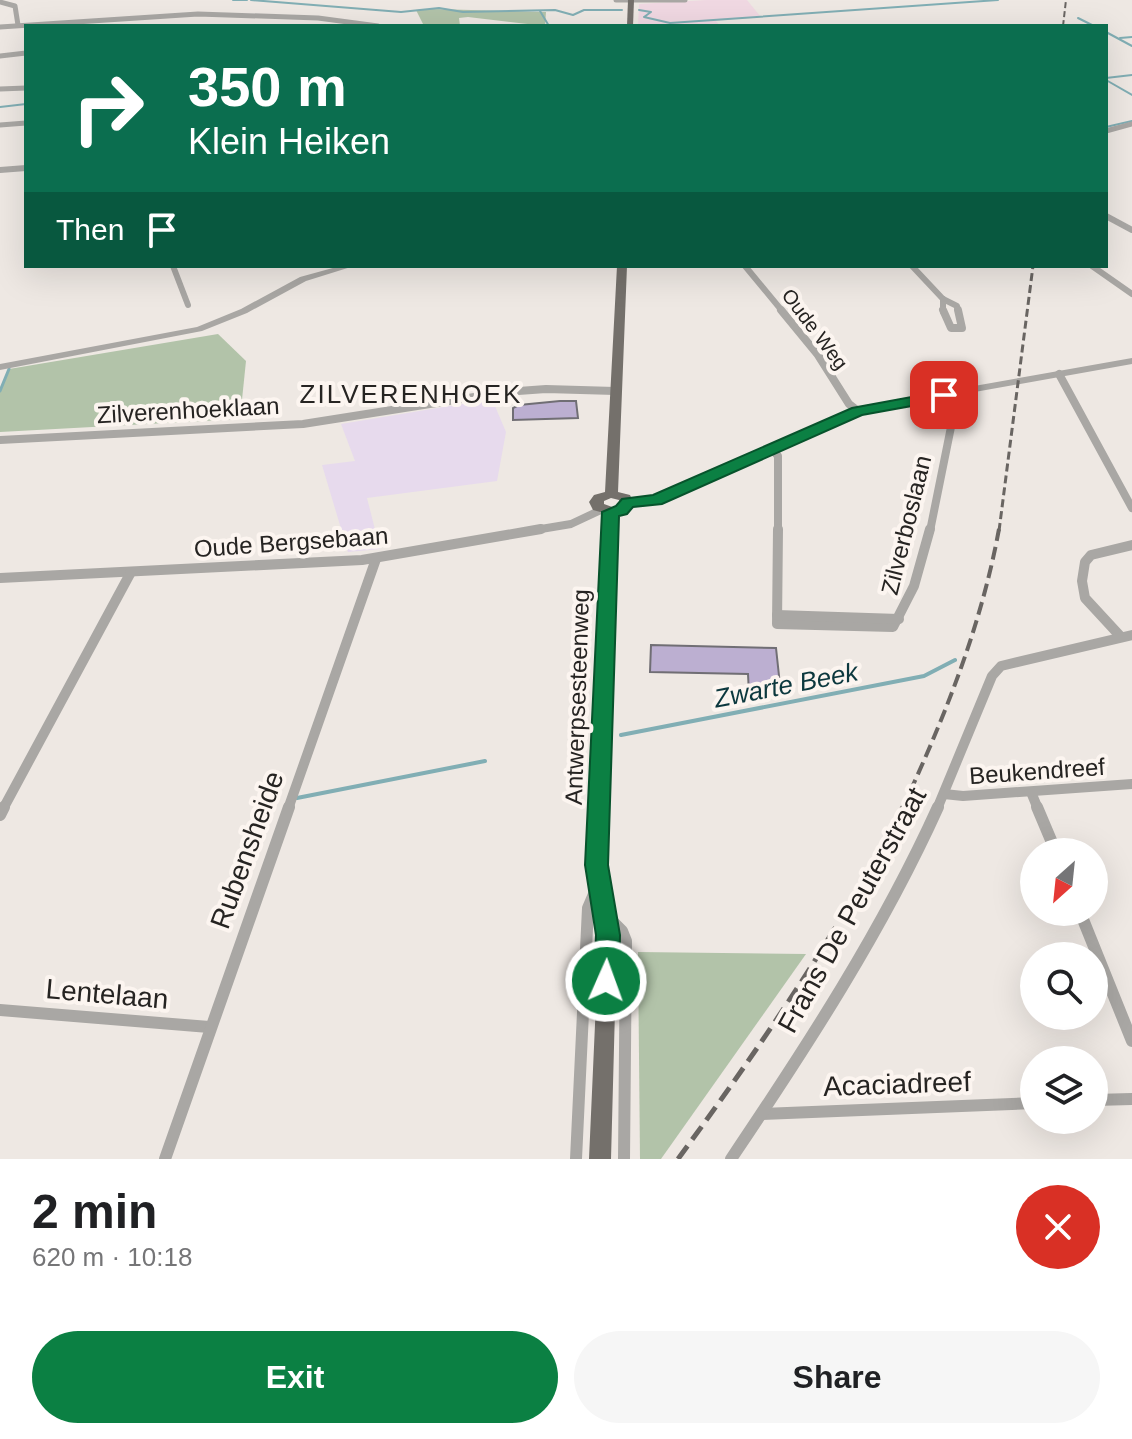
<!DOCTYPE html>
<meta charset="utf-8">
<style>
body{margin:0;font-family:Arial,sans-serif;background:#f6f6f6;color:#202124;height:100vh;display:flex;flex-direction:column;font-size:30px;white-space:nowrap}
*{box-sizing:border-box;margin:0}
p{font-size:26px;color:#757577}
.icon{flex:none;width:44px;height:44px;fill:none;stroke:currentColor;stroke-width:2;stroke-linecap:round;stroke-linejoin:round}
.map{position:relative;height:1159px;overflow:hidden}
.drawer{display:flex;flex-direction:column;background:#fff;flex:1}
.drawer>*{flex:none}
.hud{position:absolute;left:24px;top:24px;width:1084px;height:244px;border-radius:0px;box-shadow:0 8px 32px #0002;background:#0b6e4f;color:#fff;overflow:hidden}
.needle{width:52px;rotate:207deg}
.tools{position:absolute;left:1020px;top:838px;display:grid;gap:16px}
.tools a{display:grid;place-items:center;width:88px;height:88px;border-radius:50%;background:#fff;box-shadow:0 8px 32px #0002;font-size:40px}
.pin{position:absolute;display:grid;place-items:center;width:68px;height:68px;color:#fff;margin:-34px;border-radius:16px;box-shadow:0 4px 12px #0006}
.me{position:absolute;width:88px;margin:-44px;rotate:2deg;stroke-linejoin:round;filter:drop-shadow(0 0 6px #0008)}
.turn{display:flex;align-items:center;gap:28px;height:168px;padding:0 32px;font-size:36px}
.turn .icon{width:104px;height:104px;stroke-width:2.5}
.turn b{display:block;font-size:56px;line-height:68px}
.then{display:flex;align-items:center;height:76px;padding:0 32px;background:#0003;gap:16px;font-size:30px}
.round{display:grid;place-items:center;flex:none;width:84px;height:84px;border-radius:42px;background:#f6f6f6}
.overview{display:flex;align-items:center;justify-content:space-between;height:136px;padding:0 32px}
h1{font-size:48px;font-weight:800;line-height:60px}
.primary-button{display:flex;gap:16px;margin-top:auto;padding:16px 32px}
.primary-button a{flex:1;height:92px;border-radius:48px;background:#0b8043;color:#fff;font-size:32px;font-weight:800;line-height:92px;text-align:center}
.primary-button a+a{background:#f6f6f6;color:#202124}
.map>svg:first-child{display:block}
.commercial{fill:#f0d8e2}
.education{fill:#e7daed}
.green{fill:#b2c3a9}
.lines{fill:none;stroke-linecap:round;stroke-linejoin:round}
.stream-far2{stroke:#81aeb4;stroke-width:2}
.stream-far1{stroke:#81aeb4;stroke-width:3}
.stream{stroke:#81aeb4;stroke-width:4}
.building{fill:#bcafd1;stroke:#706e74;stroke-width:2}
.minor-far4{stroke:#a9a7a4;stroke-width:5}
.minor-far3{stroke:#a9a7a4;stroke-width:6}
.minor-far2{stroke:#a9a7a4;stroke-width:8}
.minor-far1{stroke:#a9a7a4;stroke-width:10}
.minor{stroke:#a9a7a4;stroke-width:12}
.tertiary{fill:#a9a7a4;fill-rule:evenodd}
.primary{fill:#74706b;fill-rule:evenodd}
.rail-far3{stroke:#696562;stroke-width:2;stroke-dasharray:6 3;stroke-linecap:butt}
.rail-far2{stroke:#696562;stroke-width:3;stroke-dasharray:8 4;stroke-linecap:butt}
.rail-far1{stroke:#696562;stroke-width:4;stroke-dasharray:13 6;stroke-linecap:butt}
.rail{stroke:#696562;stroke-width:5;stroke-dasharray:16 8;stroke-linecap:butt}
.route{fill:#0b8043;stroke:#07532c;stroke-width:2}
.labels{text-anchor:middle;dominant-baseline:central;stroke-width:8;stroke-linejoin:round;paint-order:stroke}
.far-street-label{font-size:20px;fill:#262422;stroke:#fcf5f0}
.street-label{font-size:24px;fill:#262422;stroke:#fcf5f0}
.neighbourhood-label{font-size:26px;letter-spacing:2px;fill:#262422;stroke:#fcf5f0}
.water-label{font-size:26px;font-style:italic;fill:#0c383e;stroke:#fcf5f0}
.near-street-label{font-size:28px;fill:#262422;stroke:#fcf5f0}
</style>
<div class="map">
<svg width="1132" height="1159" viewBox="0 0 1132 1159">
<rect width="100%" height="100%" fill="#eee8e3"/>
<path class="commercial" d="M706,0H747L760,16L716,21L720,26H638L639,4Z"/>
<path class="education" d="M492,399L506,432L497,481L367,498L380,549L348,552L322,465L355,461L341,424Z"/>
<g class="green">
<path d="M432,9L546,12L545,26L468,17L459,18L460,26H424L416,10Z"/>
<path d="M218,334L246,361L240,419L0,432V391L9,369Z"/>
<path d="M638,952L806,954L661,1159H640Z"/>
</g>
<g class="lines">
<g class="stream-far2">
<path d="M233,0H247"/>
<path d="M251,0L401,12L439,8L463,12L555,10L573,15L584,10H622"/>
<path d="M639,10L651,12L644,17L670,23L998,0"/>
<path d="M540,11L549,26"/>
<path d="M1078,18L1094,26"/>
<path d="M1106,32L1132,46"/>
<path d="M1120,38L1132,37"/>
<path d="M1106,78L1132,75"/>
<path d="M1106,80L1132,95"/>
<path d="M0,107L26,104"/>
<path d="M1106,127L1132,121"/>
</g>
<path class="stream-far1" d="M0,391L9,369"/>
<g class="stream">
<path d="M621,735L924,676L955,660"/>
<path d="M297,798L485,761"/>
</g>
</g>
<g class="building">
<path d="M560,401H576L578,418L513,420V408L519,405Z"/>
<path d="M651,645L776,648L780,685L749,694L748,674L650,672Z"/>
</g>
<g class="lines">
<g class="minor-far4">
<path d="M616,0H685"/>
<path d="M0,2L15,6L18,25"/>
<path d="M0,27L198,14L318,18L378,26"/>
<path d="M0,56L26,53"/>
<path d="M0,89L26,88"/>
<path d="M0,125L26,123"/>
<path d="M1106,131L1132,124"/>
</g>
<g class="minor-far3">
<path d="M0,170L26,168"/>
<path d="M1106,216L1132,230"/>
<path d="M173,266L188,305"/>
<path d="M745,266L783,312"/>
<path d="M912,266L943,299"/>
<path d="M1092,266L1132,294"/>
<path d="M943,299L957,306L958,312"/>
<path d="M943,299V312"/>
</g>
<g class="minor-far2">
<path d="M781,310L818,355L849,404L858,411"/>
<path d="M943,310L951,328H962L958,310"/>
<path d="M1059,374L1132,508"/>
<path d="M0,440L303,424L506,392L546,389L615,391"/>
<path d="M771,448L778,456V531"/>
<path d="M529,531L571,524L601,510"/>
<path d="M930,531L951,427L949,412L935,397"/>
</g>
<g class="minor-far1">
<path d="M778,529L777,624L893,627L914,586L930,529"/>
<path d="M0,578L362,560L541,529"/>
<path d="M777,615L899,619"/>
<path d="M1121,637L1085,598L1082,581L1085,562L1091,555L1132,545"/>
<path d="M1031,792L1038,809"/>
<path d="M944,794L963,796L1132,784"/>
<path d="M3,809L131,572"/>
<path d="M288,809L376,559"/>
<path d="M937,809L992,676L1001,666L1132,635"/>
</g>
<g class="minor">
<path d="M1037,807L1056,852"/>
<path d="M0,815L4,807"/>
<path d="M1080,912L1132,1041"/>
<path d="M608,917L622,931L626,941L624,1159"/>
<path d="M0,1010L209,1027"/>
<path d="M1094,1100L1132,1099"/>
<path d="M762,1114L1034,1103"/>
<path d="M165,1159L289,807"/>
<path d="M576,1159L588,908L597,887"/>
<path d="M731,1159C807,1046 882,931 938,807"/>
</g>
<g class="tertiary">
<path d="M340,266H354L306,281L247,313L202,331L0,370V364L197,327L241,309L300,277Z"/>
<path d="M1132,358V364L874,410L660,502L628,506L622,503L628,500L654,497L867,405Z"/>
</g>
<g class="primary">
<path d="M628,0H634L633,26H627Z"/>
<path d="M617,266H627L618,492L630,495L635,506L617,516L606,865L617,935L611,1159H589L599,935L588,865L604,513L593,510L589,502L594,495L605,492ZM611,498L619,500L621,504L615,508L604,504V501Z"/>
</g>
<path class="rail-far3" d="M1063,26L1066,0"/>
<path class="rail-far2" d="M999,531L1033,266"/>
<path class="rail-far1" d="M902,809C944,719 981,627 999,529"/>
<path class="rail" d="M678,1159C761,1046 839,932 903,807"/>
</g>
<path class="route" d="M944,391L952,395L950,399L862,415L662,504L633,507L627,514L619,516L608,865L620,935L619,981L615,988L606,991L598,988L594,981L596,935L585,865L602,512L616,506L622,499L653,495L852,408Z"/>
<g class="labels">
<g class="far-street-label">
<text transform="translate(815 329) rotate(53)">Oude Weg</text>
</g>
<g class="street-label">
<text transform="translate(188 410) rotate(-3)">Zilverenhoeklaan</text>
<text transform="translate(906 525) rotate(-76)">Zilverboslaan</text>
<text transform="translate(291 542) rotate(-4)">Oude Bergsebaan</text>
<text transform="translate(577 697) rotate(-88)">Antwerpsesteenweg</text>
<text transform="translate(1037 771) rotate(-4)">Beukendreef</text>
</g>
<g class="neighbourhood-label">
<text x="411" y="394">ZILVERENHOEK</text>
</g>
<g class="water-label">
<text transform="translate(786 685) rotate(-11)">Zwarte Beek</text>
</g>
<g class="near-street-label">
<text transform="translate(247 850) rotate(-70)">Rubensheide</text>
<text transform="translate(852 910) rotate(-61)">Frans De Peuterstraat</text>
<text transform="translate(107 994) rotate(5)">Lentelaan</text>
<text transform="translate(897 1084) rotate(-2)">Acaciadreef</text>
</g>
</g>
</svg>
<div class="tools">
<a><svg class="needle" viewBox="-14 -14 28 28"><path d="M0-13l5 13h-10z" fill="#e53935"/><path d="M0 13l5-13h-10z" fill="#757577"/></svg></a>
<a><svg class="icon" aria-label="search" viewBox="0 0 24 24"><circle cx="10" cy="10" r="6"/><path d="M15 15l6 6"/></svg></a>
<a><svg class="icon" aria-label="layers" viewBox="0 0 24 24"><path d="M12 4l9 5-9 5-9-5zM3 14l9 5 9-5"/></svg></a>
</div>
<div class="pin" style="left:944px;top:395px;background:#d93025"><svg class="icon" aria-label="arrive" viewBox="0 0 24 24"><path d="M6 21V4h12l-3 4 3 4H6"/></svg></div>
<svg class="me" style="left:606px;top:981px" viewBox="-20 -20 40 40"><circle r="17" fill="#0b8043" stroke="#fff" stroke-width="3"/><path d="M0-11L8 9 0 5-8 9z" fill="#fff"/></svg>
<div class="hud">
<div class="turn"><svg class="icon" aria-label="right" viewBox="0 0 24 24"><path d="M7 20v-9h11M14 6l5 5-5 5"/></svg><div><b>350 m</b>Klein Heiken</div></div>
<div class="then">Then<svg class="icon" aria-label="arrive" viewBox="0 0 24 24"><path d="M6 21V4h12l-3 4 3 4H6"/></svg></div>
</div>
</div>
<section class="drawer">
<div class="overview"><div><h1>2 min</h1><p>620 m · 10:18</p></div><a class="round" style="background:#d93025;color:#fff"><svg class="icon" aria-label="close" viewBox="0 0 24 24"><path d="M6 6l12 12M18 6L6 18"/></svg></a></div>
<div class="primary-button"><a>Exit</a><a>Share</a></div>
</section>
